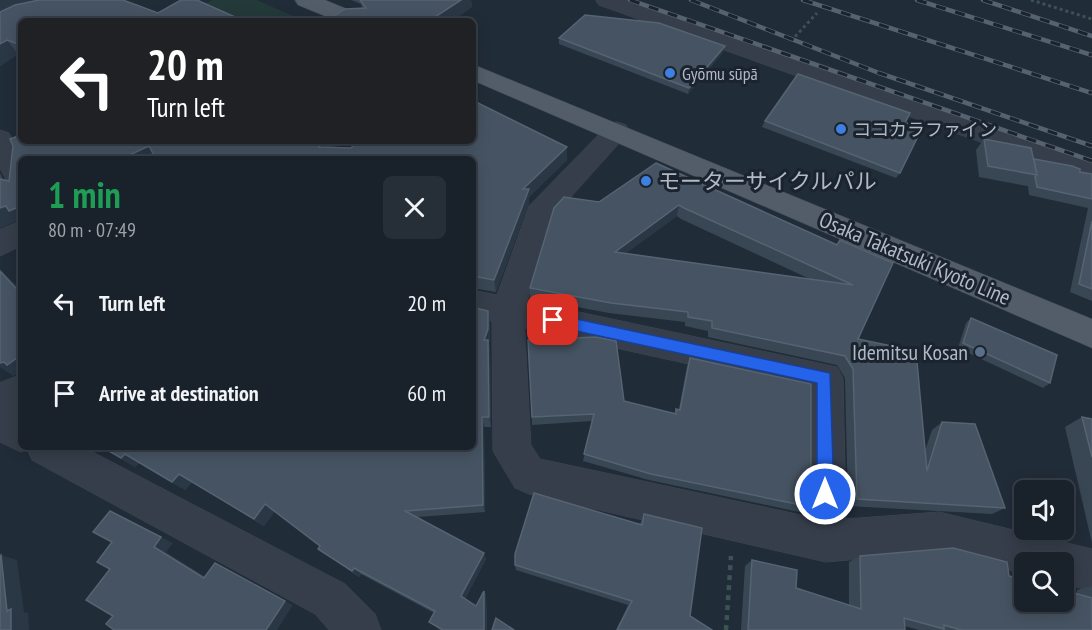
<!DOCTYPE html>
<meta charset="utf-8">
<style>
body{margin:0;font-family:"PT Sans Narrow","Noto Sans JP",sans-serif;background:#262e37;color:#f1f3f6;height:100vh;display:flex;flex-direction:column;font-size:22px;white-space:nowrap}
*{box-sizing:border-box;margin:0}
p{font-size:20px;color:#9fa3a9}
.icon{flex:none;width:33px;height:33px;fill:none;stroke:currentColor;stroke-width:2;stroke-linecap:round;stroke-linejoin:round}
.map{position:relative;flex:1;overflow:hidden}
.panel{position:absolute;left:18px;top:156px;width:458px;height:294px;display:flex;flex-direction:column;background:#19212b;border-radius:9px;box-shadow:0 3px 15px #0003,0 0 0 2px #373e47}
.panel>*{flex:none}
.hud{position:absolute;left:18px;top:18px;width:458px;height:126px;border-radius:9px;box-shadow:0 3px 15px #0003,0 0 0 2px #373e47;background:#202124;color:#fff;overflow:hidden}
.controls{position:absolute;left:1014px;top:480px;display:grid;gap:12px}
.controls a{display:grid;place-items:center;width:60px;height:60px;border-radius:9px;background:#19212b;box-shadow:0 3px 15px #0003,0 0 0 2px #373e47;font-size:30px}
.pin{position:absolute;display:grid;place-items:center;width:51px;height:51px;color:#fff;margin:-26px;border-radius:12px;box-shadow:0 3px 9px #0006}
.me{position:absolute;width:66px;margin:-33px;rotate:0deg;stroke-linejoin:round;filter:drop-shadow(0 0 4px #0008)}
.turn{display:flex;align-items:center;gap:21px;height:126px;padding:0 30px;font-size:27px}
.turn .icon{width:78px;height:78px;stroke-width:2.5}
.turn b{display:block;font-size:42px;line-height:51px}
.round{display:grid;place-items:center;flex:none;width:63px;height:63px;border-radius:9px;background:#262e37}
.overview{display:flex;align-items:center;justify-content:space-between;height:102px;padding:0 30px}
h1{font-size:36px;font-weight:700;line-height:45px;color:#1e9e55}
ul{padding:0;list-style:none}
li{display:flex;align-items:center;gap:18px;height:90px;padding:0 30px}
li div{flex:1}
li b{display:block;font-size:22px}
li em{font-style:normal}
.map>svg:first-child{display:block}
.green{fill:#23393a}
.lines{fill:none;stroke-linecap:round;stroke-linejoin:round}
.street-casing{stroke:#3e4753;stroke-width:1}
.primary-casing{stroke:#3e4753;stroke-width:1}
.path-far1{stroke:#3c5253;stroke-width:3;stroke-dasharray:3 3;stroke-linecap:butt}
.path{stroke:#3c5253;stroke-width:4.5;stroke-dasharray:5 5;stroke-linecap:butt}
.street{fill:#353e4a;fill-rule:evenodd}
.primary{fill:#535d6a;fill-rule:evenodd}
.rail-casing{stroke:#576271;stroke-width:4.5}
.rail{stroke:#1a232e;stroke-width:3;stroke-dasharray:10;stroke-linecap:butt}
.wall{fill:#394755;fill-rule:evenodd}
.shaded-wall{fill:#2a3745}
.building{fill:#465362;stroke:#566371;stroke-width:1.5;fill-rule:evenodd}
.route{fill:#2563eb;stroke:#184099;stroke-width:1.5}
.shop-dot{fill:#3f7fe0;stroke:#1a232e;stroke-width:2}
.service-dot{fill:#5c6f8a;stroke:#1a232e;stroke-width:2}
.labels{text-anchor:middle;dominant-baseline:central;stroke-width:6;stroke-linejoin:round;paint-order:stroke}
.far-poi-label{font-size:18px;fill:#b0b9c6;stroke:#1a232e;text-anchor:start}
.poi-label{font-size:22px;fill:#b0b9c6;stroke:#1a232e;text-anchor:start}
.street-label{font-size:22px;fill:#b0b9c6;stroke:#1a232e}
</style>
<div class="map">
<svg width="1092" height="630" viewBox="0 0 1092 630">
<rect width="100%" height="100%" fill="#212c39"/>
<path class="green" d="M212,0H257L304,21H220L195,10Z"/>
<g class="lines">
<g class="street-casing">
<g id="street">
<path d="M596,0H628L1092,162V182L599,5Z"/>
<path d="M617,122L626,125L630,131L552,218L527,301L837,367L843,378L846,519L939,512L1092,549V591L1064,584V562H1024V574L939,552L826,562L529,494L515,488L493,451L492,321L472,316V290L497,295L529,206L608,125ZM525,328L807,390L806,516L540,459L531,445Z"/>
<path d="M0,130L9,133L23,159H21V193L11,190L0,168Z"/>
<path d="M21,221V246L0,256V230Z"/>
<path d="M21,375V409L15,412L21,415V447H83L345,584L375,614L381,630H329L315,614L32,460L27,449L21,452L0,442V383Z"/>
</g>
</g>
<g class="primary-casing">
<g id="primary">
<path d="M295,0H325L364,16L367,21H337L298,5Z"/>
<path d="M472,64L1092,319V348L472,80Z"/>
</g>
</g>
<g class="path-far1">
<path d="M1031,0L1092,19"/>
<path d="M791,41L817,13"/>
</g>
<path class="path" d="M726,630L731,556"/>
<use href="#street" class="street"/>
<use href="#primary" class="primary"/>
<g class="rail-casing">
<g id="rail">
<path d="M630,0L1092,161"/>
<path d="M691,0L879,73L1092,146"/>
<path d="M803,0L1092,93"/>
<path d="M917,0L1092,55"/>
<path d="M983,0L1092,36"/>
</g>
</g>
<use href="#rail" class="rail"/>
</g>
<g class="wall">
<path d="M0,0L158,13L244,21H21V55L18,54L0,66Z"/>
<path d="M351,0H471L472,7L452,21H327L362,8L361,4Z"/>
<path d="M559,38L723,52L688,94L559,44Z"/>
<path d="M765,121L905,123L900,173L896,178L762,127Z"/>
<path d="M21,135L335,147H567V160L529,197V203L496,292L472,288V159H21L18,220L0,228V173L3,180L9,181Z"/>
<path d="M984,139L1034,159L1080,172L1092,174V301L1070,292L1088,208L1029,195L1028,186H1027L979,177L976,150Z"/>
<path d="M656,163L837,244L893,263L858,339L925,451L932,430L942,422L1005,508L992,514L848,506L845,378L837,365L708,337V331L685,326V322L609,313L530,298V288L599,202ZM677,216L681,219L812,280L626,253Z"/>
<path d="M488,311L490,323V340L489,343L490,351L491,427H484L485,512L418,517L486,559L465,599L476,606L484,591L486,596L487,630H440L429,622L434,613L361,574L359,577L318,549L320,546L275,511L264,526L192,482L185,490L139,463L135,467L102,447H472Z"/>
<path d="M971,318L1050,383L1043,388L958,348L966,323Z"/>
<path d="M528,340L624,401L674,414L676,409H679L687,366L690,358L811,507L804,513L649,480L583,461L592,421L532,425Z"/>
<path d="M1082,417L1092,419V543L1065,427Z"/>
<path d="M644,514L690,616L712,630H616L628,605L516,570L515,565L640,524Z"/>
<path d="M860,556L1009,576L1077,594V590L1092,586V630H919L905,626V630H741L745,566L752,560L796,588L849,605V562Z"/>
</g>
<g class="shaded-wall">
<path d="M0,0H66L0,19Z"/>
<path d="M461,0H471L472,7L452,21H429Z"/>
<path d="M7,40L18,54L0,66V44Z"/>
<path d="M725,46L723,52L688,94L689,88Z"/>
<path d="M324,141H340L326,159L319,147Z"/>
<path d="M149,146L158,159H121Z"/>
<path d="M567,147V160L529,197V203L496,292L494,280L523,189Z"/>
<path d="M679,205L677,216L614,262L615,252Z"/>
<path d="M6,206H21V222L18,220L0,228V208Z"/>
<path d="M0,269L21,290V291L0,271Z"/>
<path d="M488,311L490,323V340L489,343L490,351L491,427L489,417L484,340Z"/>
<path d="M21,355V374L19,373L13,376L0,367V363Z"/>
<path d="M482,417L484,427L485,512L483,505Z"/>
<path d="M125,454L139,463L135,467L121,458Z"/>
<path d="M179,474L192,482L185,490L172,482Z"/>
<path d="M265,504L275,511L264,526L254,519Z"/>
<path d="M123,517L173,543L166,552L215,583L204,578L154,547Z"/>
<path d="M484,553L486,559L464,601L461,596Z"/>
<path d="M1,555L17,560L24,612L28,613L29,630H11L7,611Z"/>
<path d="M215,563L293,605L277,630H266Z"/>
<path d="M354,568L361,574L359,577L352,571Z"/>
<path d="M484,591L486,596L487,630H484Z"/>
</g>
<g class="building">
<path d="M39,0H123L158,13L181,0H197L244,21H21V45L7,40L0,44V12L15,5Z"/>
<path d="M360,0H461L429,21H327L345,9L366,8Z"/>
<path d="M585,15L659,23L725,46L689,88L559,38Z"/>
<path d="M798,74L910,113L905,123L923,126L900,173L765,121Z"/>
<path d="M472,100L567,147L523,189H529L494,280L472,276V159H156L149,146L121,159H21V206L9,211L6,206L0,208V179L9,181L13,146L10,139L21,135V141H324L319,147L351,148L357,141H472Z"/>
<path d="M984,139L1031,148L1037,175L988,166Z"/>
<path d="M1034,159L1072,166L1080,169V172L1092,174V199L1037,187L1035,177L1037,175Z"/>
<path d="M656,163L837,245L840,240L893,263L858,339L916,351L927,471L942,422L975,424L1005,508L857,499L853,369L845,356L712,328V321L688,317V312L611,303L530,288L554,208L564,197L599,202ZM679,205L684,208L853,285L615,252Z"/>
<path d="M1092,221V289L1079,284Z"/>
<path d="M0,271L16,288L21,285V355L7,365L4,362L0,363Z"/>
<path d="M472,307L488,311V329L484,340H488L489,417H482L483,505L405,511L484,553L461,596L476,606L484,591V630H443L429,622L435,611L354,568L352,571L318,549L320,546L265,504L254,519L179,474L172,482L125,454L121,458L102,447H472Z"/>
<path d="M971,318L1057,355L1050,383L963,343Z"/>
<path d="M596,337L616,341L624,401L676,414V409L680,410L690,358L811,384V507L651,474L584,454L594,414L532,417L528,340Z"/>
<path d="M1082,417L1092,419V457Z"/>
<path d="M534,493L642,525L644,514L702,528L690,616L712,630H617L632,601L515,565V554Z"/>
<path d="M110,511L161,537L154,547L204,578L215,563L285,601L266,630H114L106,624L113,616L86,600L110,569L97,562L112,542L93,532Z"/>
<path d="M953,548L1007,562L1009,576L1024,580V602H1064V590L1092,598V630H961L944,625V629L904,618L905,630H748L752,560L797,570L796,588L861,609L860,556Z"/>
<path d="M1,555L7,611L11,609V630H0V556Z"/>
<path d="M496,618L514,630H492Z"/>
</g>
<path class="route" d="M553,314L830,373L834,494L831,500L825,502L820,500L817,494V383L553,326L546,320Z"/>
<g class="shop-dot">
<circle cx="670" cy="73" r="6"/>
<circle cx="841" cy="129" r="6"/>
<circle cx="646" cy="181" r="6"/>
</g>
<circle class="service-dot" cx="980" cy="352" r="6"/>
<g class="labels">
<g class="far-poi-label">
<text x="682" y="73">Gyōmu sūpā</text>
<text x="853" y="129">ココカラファイン</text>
</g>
<g class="poi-label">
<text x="658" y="181">モーターサイクルパル</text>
<text x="968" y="352" text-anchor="end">Idemitsu Kosan</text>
</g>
<g class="street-label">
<text transform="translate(915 258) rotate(23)">Osaka Takatsuki Kyoto Line</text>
</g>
</g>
</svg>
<div class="controls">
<a><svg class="icon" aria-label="sound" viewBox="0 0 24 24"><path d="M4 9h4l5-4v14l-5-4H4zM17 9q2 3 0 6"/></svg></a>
<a><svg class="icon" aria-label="search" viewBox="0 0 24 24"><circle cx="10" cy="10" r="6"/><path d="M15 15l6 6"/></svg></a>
</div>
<div class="pin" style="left:553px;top:320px;background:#d93025"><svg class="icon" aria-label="arrive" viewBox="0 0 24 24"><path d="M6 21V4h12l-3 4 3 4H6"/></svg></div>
<svg class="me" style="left:825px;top:494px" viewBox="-20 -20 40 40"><circle r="17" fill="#2563eb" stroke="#fff" stroke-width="3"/><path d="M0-11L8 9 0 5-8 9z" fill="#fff"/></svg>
<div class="hud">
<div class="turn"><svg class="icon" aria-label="left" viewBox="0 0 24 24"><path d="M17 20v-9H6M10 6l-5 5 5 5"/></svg><div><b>20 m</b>Turn left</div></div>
</div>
<section class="panel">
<div class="overview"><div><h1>1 min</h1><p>80 m · 07:49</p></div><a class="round"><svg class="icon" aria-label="close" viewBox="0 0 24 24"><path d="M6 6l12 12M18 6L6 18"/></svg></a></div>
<ul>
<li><svg class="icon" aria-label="left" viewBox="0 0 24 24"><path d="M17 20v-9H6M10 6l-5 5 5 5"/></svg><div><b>Turn left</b></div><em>20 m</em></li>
<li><svg class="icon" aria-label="arrive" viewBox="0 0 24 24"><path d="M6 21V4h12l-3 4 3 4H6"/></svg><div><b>Arrive at destination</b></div><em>60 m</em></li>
</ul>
</section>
</div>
